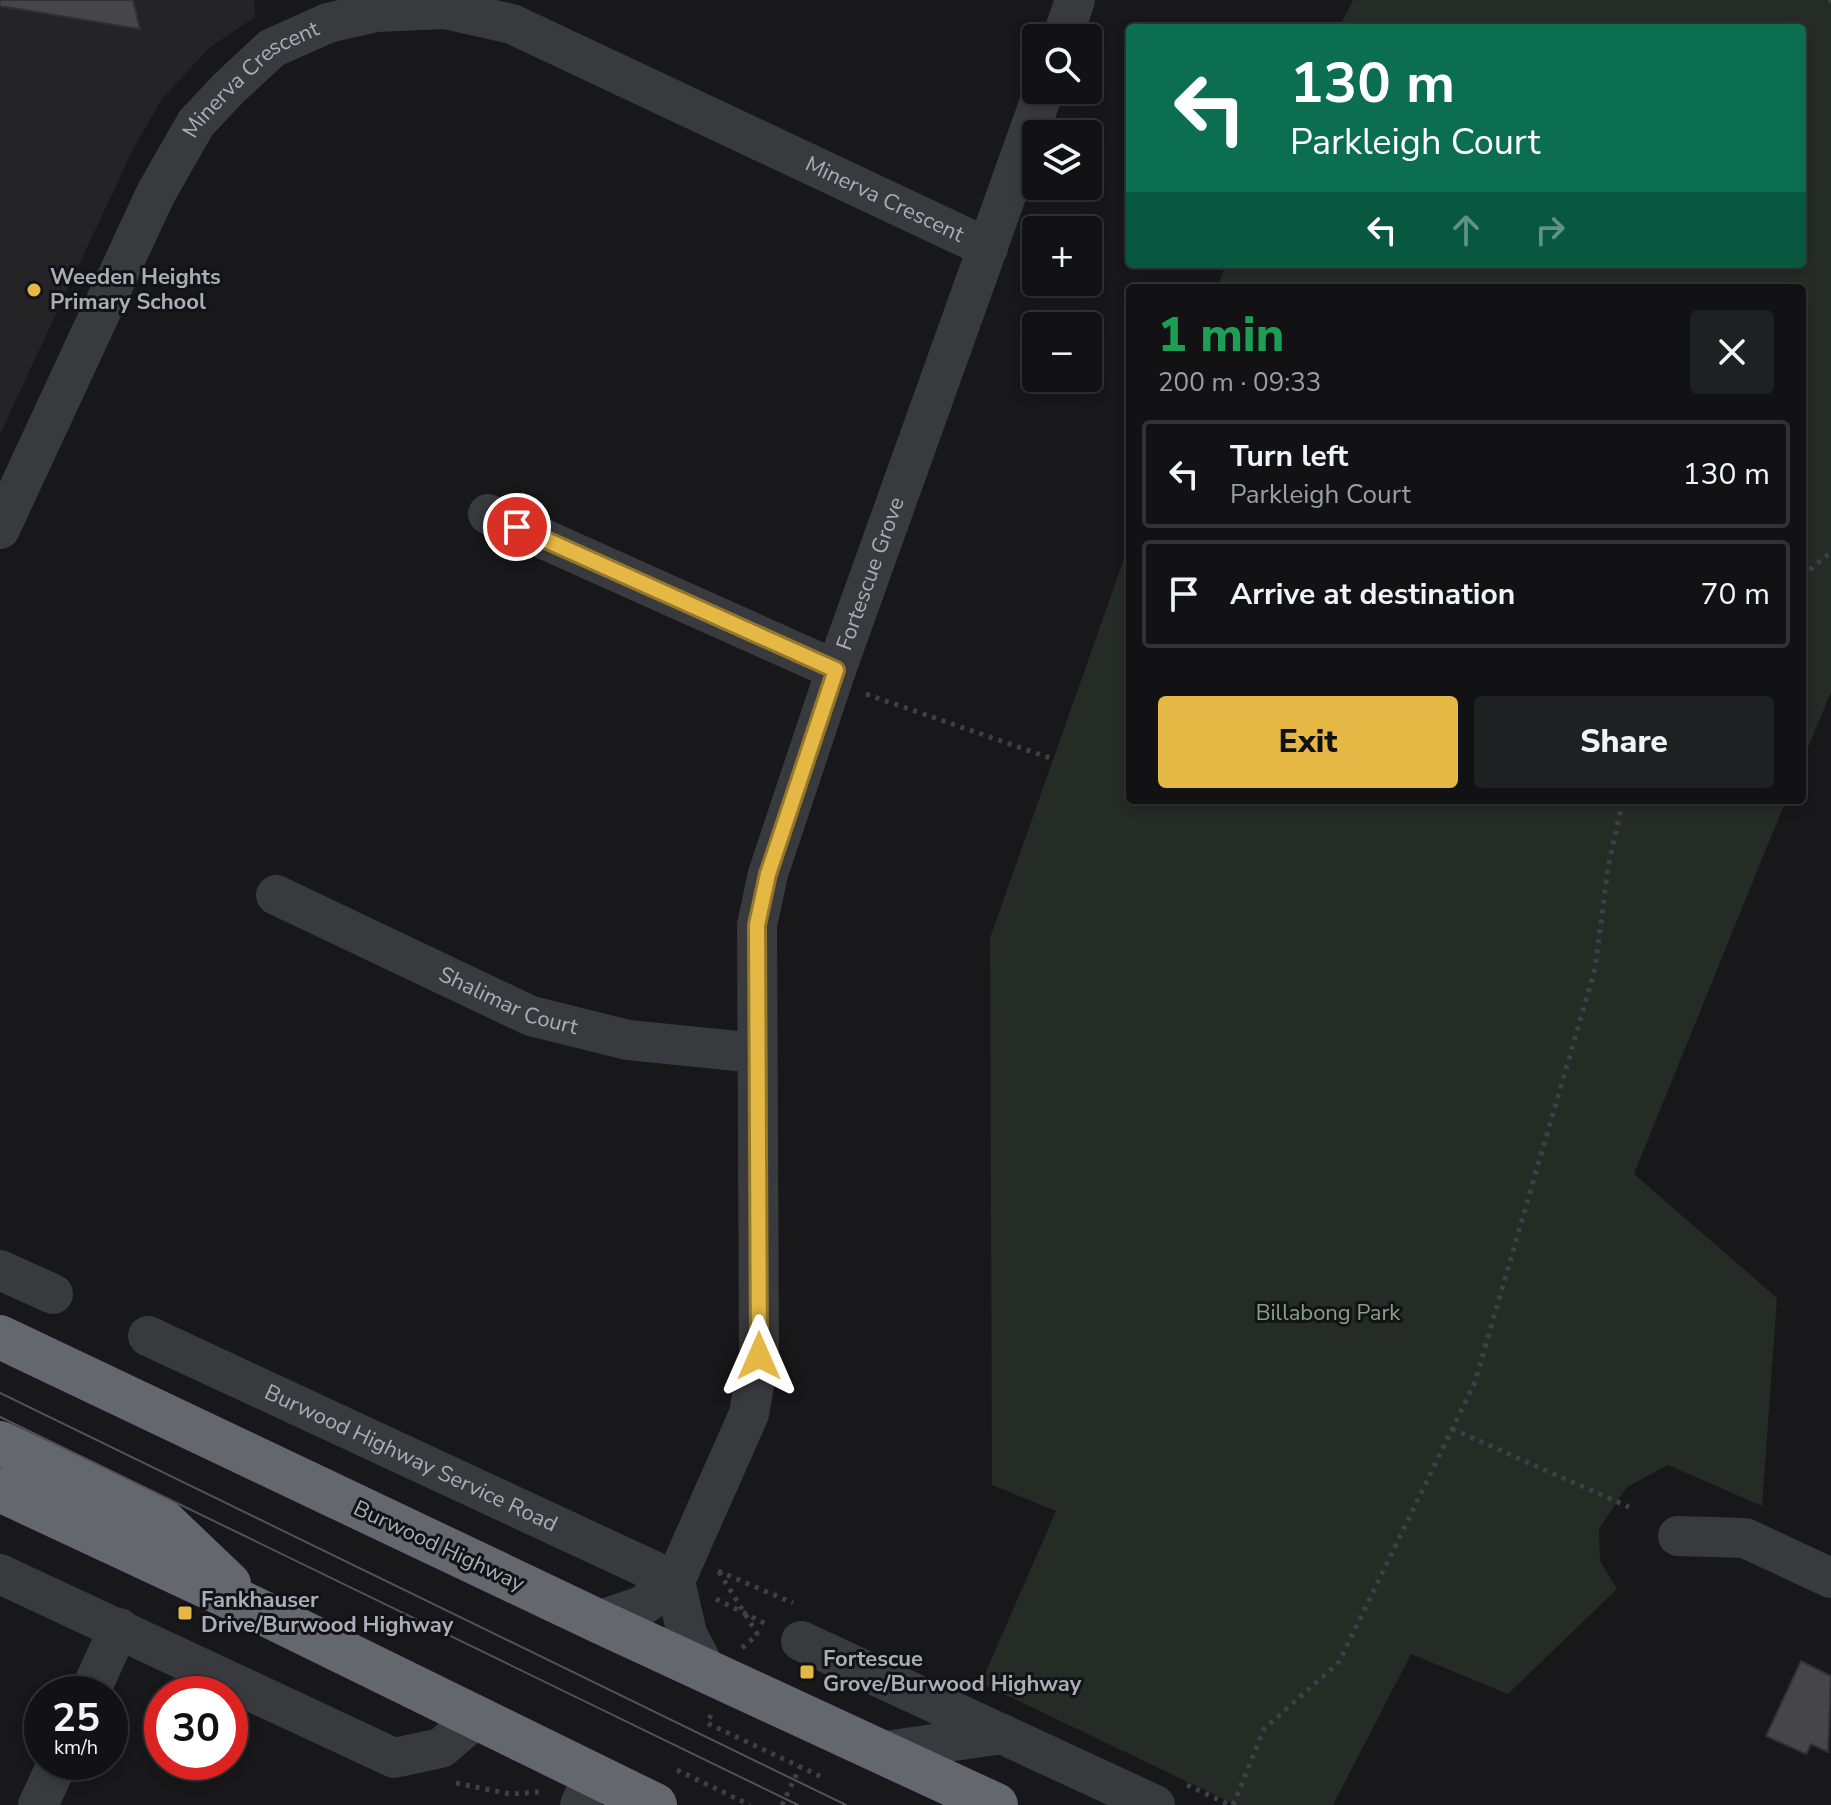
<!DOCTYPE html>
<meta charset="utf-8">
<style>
body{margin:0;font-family:"Nunito Sans",sans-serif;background:#1f2022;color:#f1f3f6;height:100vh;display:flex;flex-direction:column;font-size:30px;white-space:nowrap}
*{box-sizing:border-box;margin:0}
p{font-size:26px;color:#9c9ea0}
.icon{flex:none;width:44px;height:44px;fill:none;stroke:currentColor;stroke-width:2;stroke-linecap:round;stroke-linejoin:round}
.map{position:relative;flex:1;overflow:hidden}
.sheet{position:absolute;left:1126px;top:284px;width:680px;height:520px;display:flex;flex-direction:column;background:#121214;border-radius:8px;box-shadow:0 4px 12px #0003,0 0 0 2px #313234}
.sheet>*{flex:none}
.banner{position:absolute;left:1126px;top:24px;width:680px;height:244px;border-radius:8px;box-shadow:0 4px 12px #0003,0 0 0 2px #313234;background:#0b6e4f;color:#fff;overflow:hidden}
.buttons{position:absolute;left:1022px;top:24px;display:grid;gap:16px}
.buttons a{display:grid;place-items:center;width:80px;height:80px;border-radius:8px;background:#121214;box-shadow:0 4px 12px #0003,0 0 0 2px #313234;font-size:40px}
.speed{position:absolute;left:24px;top:1676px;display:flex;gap:16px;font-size:40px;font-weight:700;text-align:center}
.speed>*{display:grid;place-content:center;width:104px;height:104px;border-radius:50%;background:#121214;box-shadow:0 4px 12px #0003,0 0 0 2px #313234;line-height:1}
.speed small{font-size:20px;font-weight:400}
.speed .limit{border:12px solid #d22;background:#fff;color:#111}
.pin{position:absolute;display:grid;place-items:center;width:68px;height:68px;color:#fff;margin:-34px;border:4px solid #fff;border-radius:50%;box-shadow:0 2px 8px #0007}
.me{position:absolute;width:88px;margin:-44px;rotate:0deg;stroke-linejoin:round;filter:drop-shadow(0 0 6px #0008)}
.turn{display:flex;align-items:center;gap:28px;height:168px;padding:0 32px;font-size:36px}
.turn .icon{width:104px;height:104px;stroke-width:2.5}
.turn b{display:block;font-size:56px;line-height:68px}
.lanes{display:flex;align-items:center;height:76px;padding:0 32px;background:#0003;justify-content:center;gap:40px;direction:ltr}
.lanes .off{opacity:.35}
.round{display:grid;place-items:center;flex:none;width:84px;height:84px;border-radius:8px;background:#1f2022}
.overview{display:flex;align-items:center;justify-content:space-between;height:136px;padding:0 32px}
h1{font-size:48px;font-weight:800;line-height:60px;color:#1e9e55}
.primary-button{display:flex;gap:16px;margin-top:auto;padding:16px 32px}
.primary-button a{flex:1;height:92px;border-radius:8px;background:#e5b845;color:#111;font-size:32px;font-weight:800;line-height:92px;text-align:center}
.primary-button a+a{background:#1f2022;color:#f1f3f6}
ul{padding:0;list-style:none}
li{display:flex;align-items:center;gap:24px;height:108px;margin:0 16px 12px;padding:0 16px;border:4px solid #313234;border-radius:8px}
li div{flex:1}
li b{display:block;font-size:30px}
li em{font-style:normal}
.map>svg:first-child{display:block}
.built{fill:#242427}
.green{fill:#242c25}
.building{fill:#45454a;stroke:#323235;stroke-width:2}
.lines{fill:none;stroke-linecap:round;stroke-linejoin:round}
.path{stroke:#3f4045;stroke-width:5;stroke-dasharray:4 6;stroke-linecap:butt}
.street{stroke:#393a3e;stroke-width:40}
.highway{stroke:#65676f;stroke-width:44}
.tram{stroke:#525359;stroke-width:2}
.route-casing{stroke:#95782d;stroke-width:20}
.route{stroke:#e5b845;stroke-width:14}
.poi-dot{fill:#e5b845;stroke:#131315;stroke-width:3}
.labels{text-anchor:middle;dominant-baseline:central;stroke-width:6;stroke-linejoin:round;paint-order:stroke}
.street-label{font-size:22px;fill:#abaeb8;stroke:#131315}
.poi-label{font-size:22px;font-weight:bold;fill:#abaeb8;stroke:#131315;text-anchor:start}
.park-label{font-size:22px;fill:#84a287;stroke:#131315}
</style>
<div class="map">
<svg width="1831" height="1805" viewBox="0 0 1831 1805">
<rect width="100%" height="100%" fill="#18181a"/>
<path class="built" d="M0,0H254L255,17L209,48L162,99L134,147L0,434Z"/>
<g class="green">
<path d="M1353,0H1831V692L1802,762V288H1217L1226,264H1802V28H1339Z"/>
<path d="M1130,542V800H1786L1634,1174L1777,1298L1762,1506L1668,1465L1627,1487L1599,1529L1600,1561L1617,1589L1508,1694L1411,1654L1333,1805H1236L981,1683L1056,1511L992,1485L990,938Z"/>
</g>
<g class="building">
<path d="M0,0H133L140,29L0,6Z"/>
<path d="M1801,1661L1831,1676L1828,1752L1811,1744L1806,1754L1766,1736Z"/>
</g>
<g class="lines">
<g class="path">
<path d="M1829,0L1831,1"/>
<path d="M1802,576L1831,552"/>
<path d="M866,694L1053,759"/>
<path d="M1452,1429L1629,1507"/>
<path d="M718,1571L793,1603"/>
<path d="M719,1572L758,1635"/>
<path d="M716,1599L768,1625"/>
<path d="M742,1648L758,1634"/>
<path d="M711,1715L707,1723L824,1778"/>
<path d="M677,1770L750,1805"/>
<path d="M456,1783L510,1794L540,1792"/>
<path d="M1187,1785L1230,1805"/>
<path d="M782,1805L800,1767"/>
<path d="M1233,1805L1264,1729L1339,1662L1475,1382L1595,969L1608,867L1623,800"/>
</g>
<g class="street">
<path d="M1062,38L1075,0"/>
<path d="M488,514L836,670"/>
<path id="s1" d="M0,529L156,193L196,123L229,88L272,48L328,23L376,12L445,9L512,24L988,248"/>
<path id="s2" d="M276,895L531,1016L628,1040L757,1053"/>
<path d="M0,1270L53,1294"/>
<path id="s3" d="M148,1336L675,1581"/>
<path d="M1678,1536L1745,1538L1831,1578"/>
<path d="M0,1574L394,1758L441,1748L476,1718"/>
<path d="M675,1581L687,1634L707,1672"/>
<path id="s4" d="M598,1621L642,1606L675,1581L749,1414L759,1356L757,925L768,874L836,670L1044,90"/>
<path d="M801,1641L1155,1805"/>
<path d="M89,1694L119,1628"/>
<path d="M879,1752L1002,1734"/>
<path d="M38,1805L58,1762"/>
<path d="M580,1805L594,1774"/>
</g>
<g class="highway">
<path d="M0,1337L598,1621L996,1805"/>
<path d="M0,1443L161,1519L229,1584"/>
<path d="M0,1490L253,1608L655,1805"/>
</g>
<g class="tram">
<path d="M0,1393L846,1805"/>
<path d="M0,1417L798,1805"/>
</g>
</g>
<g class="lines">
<g class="route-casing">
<path id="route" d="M517,527L836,670L768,874L757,925L759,1356"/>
</g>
<use href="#route" class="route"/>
</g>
<g class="poi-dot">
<circle cx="34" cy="290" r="8"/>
<rect x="177" y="1605" width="16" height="16" rx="4"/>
<rect x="799" y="1664" width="16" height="16" rx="4"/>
</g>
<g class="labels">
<g class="street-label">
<text stroke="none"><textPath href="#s1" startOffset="522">Minerva Crescent</textPath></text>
<text stroke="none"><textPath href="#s1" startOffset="1218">Minerva Crescent</textPath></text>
<text stroke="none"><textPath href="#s4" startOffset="1130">Fortescue Grove</textPath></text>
<text stroke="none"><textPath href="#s2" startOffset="256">Shalimar Court</textPath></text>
<text stroke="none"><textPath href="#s3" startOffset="290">Burwood Highway Service Road</textPath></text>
<text transform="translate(439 1546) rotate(25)">Burwood Highway</text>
</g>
<g class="poi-label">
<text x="50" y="277">Weeden Heights<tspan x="50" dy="25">Primary School</tspan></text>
<text x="201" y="1600">Fankhauser<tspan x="201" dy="25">Drive/Burwood Highway</tspan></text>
<text x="823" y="1659">Fortescue<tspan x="823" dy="25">Grove/Burwood Highway</tspan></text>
</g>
<g class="park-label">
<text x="1328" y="1313">Billabong Park</text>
</g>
</g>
</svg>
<div class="buttons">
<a><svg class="icon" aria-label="search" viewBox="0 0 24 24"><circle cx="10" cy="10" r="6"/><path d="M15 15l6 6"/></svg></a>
<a><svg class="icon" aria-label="layers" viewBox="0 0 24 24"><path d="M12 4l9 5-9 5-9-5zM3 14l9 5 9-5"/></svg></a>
<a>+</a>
<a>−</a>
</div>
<div class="speed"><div>25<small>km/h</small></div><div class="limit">30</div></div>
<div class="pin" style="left:517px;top:527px;background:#d93025"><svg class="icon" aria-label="arrive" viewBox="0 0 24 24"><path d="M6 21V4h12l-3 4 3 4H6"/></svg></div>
<svg class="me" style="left:759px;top:1356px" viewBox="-20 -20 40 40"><path d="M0-17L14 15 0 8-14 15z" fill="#e5b845" stroke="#fff" stroke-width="4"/></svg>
<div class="banner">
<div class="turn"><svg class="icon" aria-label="left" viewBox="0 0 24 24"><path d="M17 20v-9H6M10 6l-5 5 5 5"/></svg><div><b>130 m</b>Parkleigh Court</div></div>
<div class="lanes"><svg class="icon" aria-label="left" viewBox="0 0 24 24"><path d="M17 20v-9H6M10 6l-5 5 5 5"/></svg><svg class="icon off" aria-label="ahead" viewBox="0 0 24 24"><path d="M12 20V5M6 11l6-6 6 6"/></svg><svg class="icon off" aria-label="right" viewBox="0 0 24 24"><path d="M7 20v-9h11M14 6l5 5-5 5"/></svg></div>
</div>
<section class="sheet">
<div class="overview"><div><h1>1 min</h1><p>200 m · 09:33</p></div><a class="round"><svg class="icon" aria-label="close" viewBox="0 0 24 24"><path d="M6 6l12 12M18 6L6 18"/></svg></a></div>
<ul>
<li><svg class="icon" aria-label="left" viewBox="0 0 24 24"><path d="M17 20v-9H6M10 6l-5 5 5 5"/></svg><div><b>Turn left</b><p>Parkleigh Court</p></div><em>130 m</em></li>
<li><svg class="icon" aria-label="arrive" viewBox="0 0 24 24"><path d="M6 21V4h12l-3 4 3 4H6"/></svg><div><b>Arrive at destination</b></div><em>70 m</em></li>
</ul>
<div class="primary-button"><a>Exit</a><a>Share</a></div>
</section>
</div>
